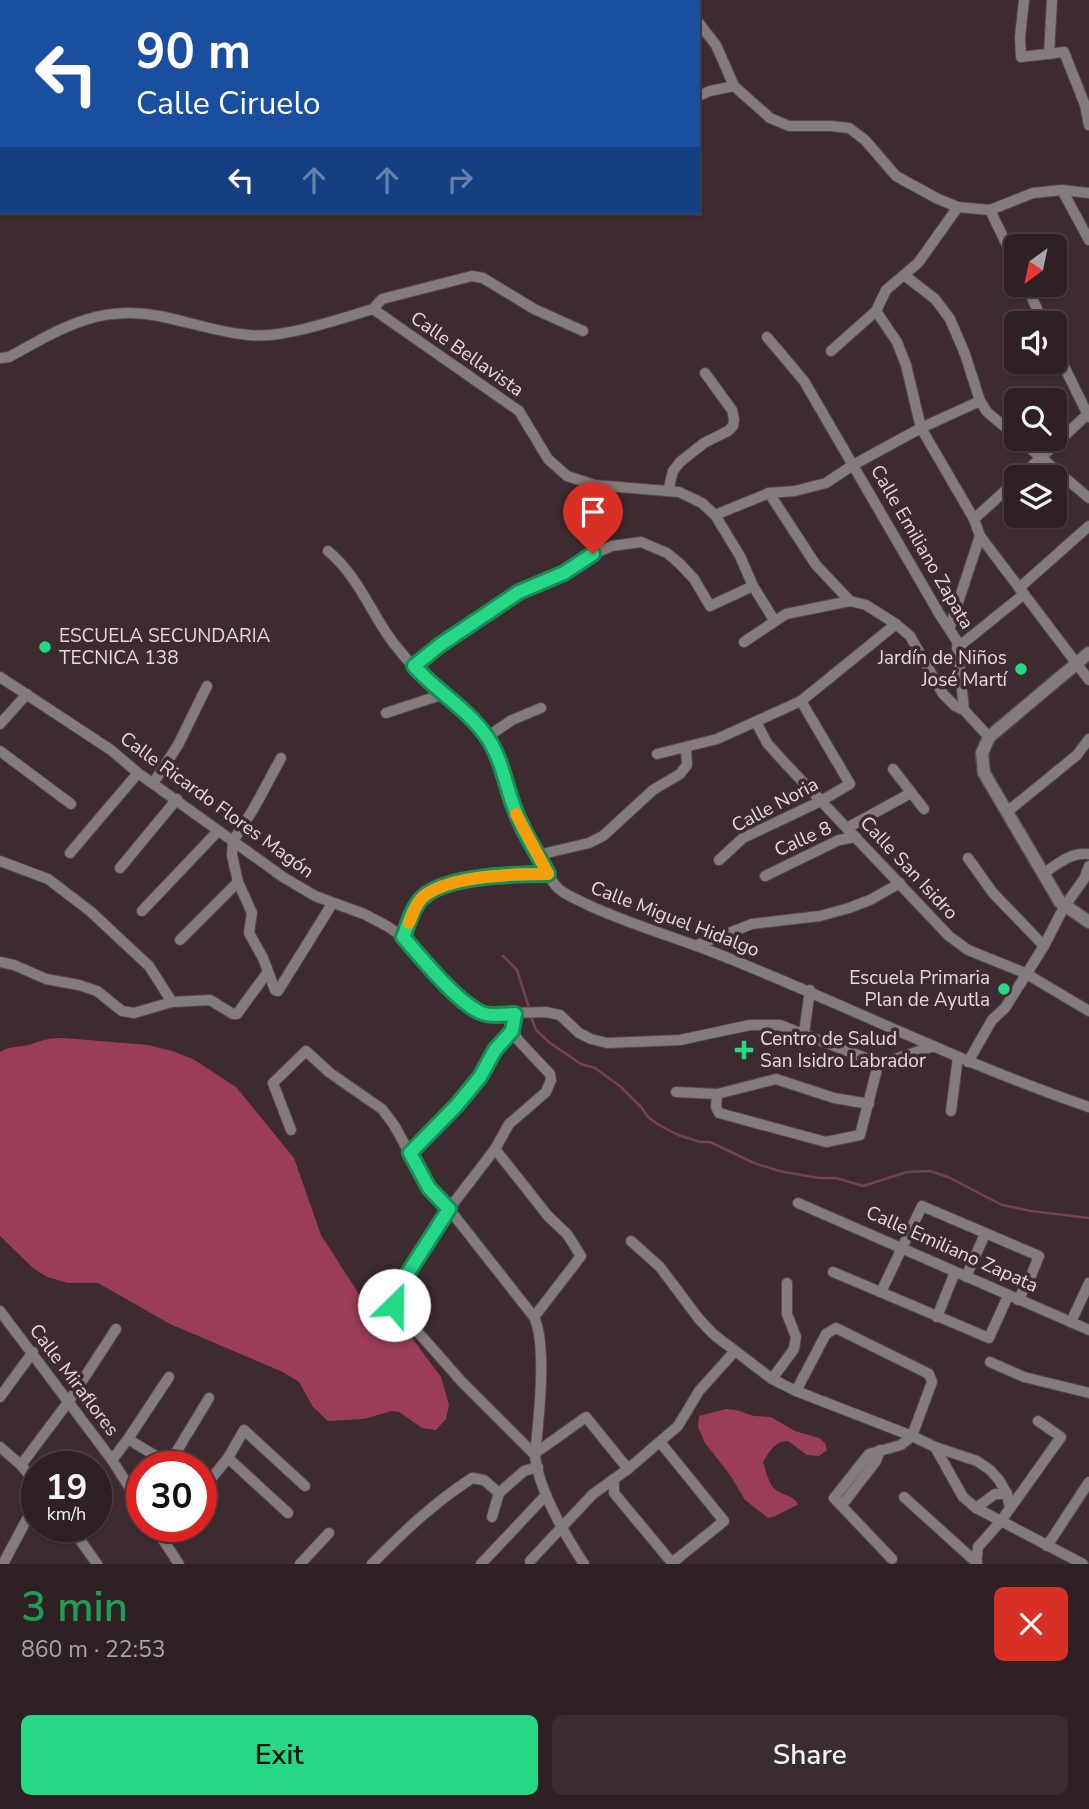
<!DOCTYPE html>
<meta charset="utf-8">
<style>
body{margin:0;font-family:"Nunito Sans",sans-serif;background:#3a2d30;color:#f1f3f6;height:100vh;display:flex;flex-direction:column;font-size:26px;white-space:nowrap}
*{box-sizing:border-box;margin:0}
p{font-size:23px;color:#a7a3a6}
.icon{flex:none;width:38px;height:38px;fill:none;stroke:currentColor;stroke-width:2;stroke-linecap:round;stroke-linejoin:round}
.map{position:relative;height:1564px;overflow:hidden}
.side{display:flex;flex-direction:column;background:#2e2023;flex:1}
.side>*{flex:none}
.top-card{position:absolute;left:0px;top:0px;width:700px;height:214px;box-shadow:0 2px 5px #0004,0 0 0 2px #493e41;background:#1a4fa0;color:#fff;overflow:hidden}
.needle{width:46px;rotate:213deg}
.tools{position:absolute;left:1004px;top:234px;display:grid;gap:14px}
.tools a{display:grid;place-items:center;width:63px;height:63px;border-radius:10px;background:#2e2023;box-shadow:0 2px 5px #0004,0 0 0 2px #493e41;font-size:35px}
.speed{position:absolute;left:21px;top:1451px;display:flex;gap:14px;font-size:35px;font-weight:700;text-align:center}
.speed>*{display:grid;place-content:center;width:91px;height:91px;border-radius:50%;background:#2e2023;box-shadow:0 2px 5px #0004,0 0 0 2px #493e41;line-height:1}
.speed small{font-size:18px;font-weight:400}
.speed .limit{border:10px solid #d22;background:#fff;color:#111}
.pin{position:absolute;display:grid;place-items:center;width:60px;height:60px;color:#fff;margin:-72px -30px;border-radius:50% 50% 50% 0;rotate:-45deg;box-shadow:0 0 7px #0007}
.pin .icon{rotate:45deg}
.me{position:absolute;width:77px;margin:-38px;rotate:23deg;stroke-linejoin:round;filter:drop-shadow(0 0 5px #0008)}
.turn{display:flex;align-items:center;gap:24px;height:147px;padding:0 21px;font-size:32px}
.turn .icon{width:91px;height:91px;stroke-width:2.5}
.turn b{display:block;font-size:49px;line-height:60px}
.lanes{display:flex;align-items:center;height:66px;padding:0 21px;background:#0003;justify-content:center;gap:35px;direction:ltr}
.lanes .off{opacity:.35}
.round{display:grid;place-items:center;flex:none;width:74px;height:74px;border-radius:10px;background:#3a2d30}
.headline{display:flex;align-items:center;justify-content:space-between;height:119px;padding:0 21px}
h1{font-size:42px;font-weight:600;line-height:52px;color:#1e9e55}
.primary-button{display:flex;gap:14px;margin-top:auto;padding:14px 21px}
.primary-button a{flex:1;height:80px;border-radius:10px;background:#26d886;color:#111;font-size:28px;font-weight:600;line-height:80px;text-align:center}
.primary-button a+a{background:#3a2d30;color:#f1f3f6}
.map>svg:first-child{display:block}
.forest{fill:#9b3d56}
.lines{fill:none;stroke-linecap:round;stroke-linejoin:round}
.stream{stroke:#754154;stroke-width:2.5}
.minor-casing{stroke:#58474b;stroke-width:12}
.tertiary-casing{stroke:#58474b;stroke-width:15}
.minor{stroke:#847b7c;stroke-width:10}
.tertiary{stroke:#847b7c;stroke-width:12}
.route-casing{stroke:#198c57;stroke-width:18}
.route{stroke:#26d886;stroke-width:12}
.slow{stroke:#f59e0b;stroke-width:12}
.poi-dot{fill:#26d886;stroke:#3d2b2f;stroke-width:2.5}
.labels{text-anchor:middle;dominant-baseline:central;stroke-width:7;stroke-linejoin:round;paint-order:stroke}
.street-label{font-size:19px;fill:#e6dadc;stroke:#3d2b2f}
.poi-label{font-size:19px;fill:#e6dadc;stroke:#3d2b2f;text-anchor:start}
</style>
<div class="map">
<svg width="1089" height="1564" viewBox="0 0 1089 1564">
<rect width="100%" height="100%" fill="#3d2b2f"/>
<g class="forest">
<path d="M64,1038L148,1045L172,1051L193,1059L236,1087L294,1158L321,1235L359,1294L407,1331L441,1377L449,1405L446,1419L436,1430L422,1428L399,1412L392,1411L364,1419L328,1421L313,1407L299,1382L283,1372L170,1324L98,1283H68L47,1277L33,1268L0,1236V1052C11,1045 23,1048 35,1043C45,1039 53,1038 64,1038Z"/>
<path d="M726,1409L736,1410L754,1416L771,1417L795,1431L819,1438L825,1443L827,1450L819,1456L807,1455L788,1441C774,1442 770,1451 763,1462C766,1470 768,1484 776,1490C783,1495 791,1495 797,1502V1505L775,1516L768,1518L745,1500L730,1475L705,1443L698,1427L699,1416Z"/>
</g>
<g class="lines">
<g class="stream">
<path d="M503,956L517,970L529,1008"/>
<path d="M530,1014L536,1030L550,1043L581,1064L595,1068L621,1087L641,1107L648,1117L659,1125L678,1135L700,1142H710L754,1163L779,1171L819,1178H836L863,1186L907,1172L930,1171L948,1177L1002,1205L1031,1211L1089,1218"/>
</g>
<g class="minor-casing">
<g id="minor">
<path d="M668,0L670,2"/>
<path d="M1024,0L1020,37L1021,57L1064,52L1085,105L1089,125"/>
<path d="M698,22L716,45L734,86L770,118L789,126H830L849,128L865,140L896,176L938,199L958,207L990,210L1033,193L1062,190L1089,193"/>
<path d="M1049,54L1052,0"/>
<path d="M698,96L710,91L734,86"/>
<path d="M1062,190L1089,240"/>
<path d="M990,210L1017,266"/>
<path d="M904,275L935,299L950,319L965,354L980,401L987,412L1017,437"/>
<path d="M1026,285L1044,324"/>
<path d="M373,309L519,411L548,459L567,476L595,485L679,492L702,503L715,515L740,556L753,586L774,620"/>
<path d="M373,309L382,299L472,276L483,278L534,309L583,331"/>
<path d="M876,311L897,342L906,365L921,428L974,519L980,536L1089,680"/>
<path d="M767,337L804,381L940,615L957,641L964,710L989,737"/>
<path d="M1055,348L1089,417"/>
<path d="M831,351L876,311L886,290L918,263L958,207"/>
<path d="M0,358L9,357C60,329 98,304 159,316C189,322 218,332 248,335C283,339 339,319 373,309"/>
<path d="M1019,439L1089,498"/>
<path d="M1019,478L1089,413"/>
<path d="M668,491L673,471L680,462L704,443L728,431L733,426L734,419L732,410L705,373"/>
<path d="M769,493L816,565L850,601"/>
<path d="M715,515L769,493L795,491L826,483L853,465L921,428L980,401"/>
<path d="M974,519L1017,480"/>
<path d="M328,551C358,576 370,611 392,641C403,655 417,673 431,684C457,706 484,727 498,758C505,772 508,788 512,803C517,818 546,876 557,887C564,895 575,898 584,903C627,924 673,936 718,954C842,1003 962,1064 1089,1107"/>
<path d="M1019,588L1089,526"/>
<path d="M950,627L980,536"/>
<path d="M744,642L786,614L850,601L866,605L896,624L910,636L943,694L955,706L964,710"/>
<path d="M957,648L1024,594"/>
<path d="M414,665L440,645L519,592L564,573L593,554L612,546L641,542L667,553L680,564L694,579L710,606L753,586"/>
<path d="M0,677L111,750L138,773L283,877L315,896L364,914L387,926L403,937L438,976L472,1007L484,1014L546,1012L560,1015L579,1033L591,1039L607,1043L680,1040L750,1025H780L863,1057L879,1061L892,1060L934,1046"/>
<path d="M386,713L444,694"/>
<path d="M756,722L767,743L785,763L949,936L968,950L1025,973L1089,1011"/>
<path d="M0,724L27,694"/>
<path d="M487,737L512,720L541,708"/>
<path d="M0,751L71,804"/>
<path d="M657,754L717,739L801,701L896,624"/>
<path d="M281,758L254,808L233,841L232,855L238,882L252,913L249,933L263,958L275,990L278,991L332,904"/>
<path d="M893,769L924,809"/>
<path d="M154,782L178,745L207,686"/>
<path d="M1007,812L1077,755L1089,739"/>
<path d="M847,828L911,793"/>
<path d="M70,853L138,773"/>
<path d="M538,855L589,843L603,836L653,790L680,774L687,765L686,748"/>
<path d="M968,858L993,893L1044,946"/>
<path d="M719,860L743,838L821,801L850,784L801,701"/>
<path d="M0,861L48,879L90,911L149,966L172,1002"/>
<path d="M120,868L177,799"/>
<path d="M1043,874C1057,864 1071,852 1089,854"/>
<path d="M765,876L839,840L856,837"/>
<path d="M142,911L218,831"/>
<path d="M403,937C408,925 412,908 422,898C446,875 517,874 548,874"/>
<path d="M180,940L238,882"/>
<path d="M697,945L752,924L820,916L849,908L870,900L900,883"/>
<path d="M0,962L14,965L46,979L79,985L97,991L122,1011L134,1013L172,1002L210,1000L233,1014H237L267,973"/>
<path d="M515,1014L512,1031L519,1041L550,1074L551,1080L546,1092L509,1124L495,1149L449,1209L392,1298L394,1305L462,1382L534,1454"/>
<path d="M804,1033L810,990"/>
<path d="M968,1062L992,1020L1005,1008L1044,946L1064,907L1084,879L1089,866"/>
<path d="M676,1092L717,1094L776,1079L834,1098L869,1104"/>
<path d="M717,1094L716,1107L719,1113L826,1142L860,1135L879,1061"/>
<path d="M951,1111L958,1057"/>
<path d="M291,1130L273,1083L306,1051L330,1073L382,1109L394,1125L429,1188L449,1209L534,1317C546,1343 540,1405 537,1435C537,1442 534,1449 535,1456C539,1491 565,1535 584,1564"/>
<path d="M495,1149L548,1216L567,1234L581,1256L534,1317"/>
<path d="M410,1153L457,1105L512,1031"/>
<path d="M798,1203L1089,1330"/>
<path d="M631,1241L660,1267L699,1319L713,1334L772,1379L796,1391L912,1436L935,1447L977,1461L990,1470L999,1480L1007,1494L1010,1508"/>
<path d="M833,1272L989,1338L1008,1296"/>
<path d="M966,1277L985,1234"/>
<path d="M881,1292L922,1206L1039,1256L1031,1276L1018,1300"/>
<path d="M0,1311L112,1460L142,1507"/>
<path d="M937,1317L955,1272"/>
<path d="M1071,1322L1089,1283"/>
<path d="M990,1362L1024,1377L1089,1393"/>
<path d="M772,1379L794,1349L796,1337L787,1314V1283"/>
<path d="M796,1391L826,1334L836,1328L929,1374L932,1382L912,1436L901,1445L869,1454L834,1498L892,1559"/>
<path d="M0,1397L33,1352"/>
<path d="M128,1439L169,1464L209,1398"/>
<path d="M660,1442L724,1521L672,1563"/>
<path d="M0,1447L21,1465L37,1485"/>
<path d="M935,1447L963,1497L976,1508L1083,1564"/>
<path d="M534,1454L586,1417L628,1469"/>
<path d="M228,1458L288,1513"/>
<path d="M112,1460L128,1439L169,1377"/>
<path d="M21,1465L69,1401L116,1329"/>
<path d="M614,1479V1493L673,1564"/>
<path d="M201,1491L228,1458L244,1430L305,1486"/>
<path d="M904,1497L977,1563"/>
<path d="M842,1505L876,1461L880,1450"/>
<path d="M976,1508L995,1494H1007"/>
<path d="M492,1517L499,1493L524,1471L538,1467"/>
<path d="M70,1526L97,1564"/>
<path d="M154,1526L179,1564"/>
<path d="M161,1536L171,1526"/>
<path d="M1047,1546L1089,1482"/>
<path d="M530,1561L593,1494L628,1469L678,1426L699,1391L735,1351"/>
<path d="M3,1564L37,1500"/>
<path d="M300,1564L329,1533"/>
<path d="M372,1564C404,1531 434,1503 472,1478L484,1480L499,1493"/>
<path d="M481,1564L546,1495"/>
<path d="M976,1564L978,1547L1001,1521L1061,1437L1038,1421"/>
</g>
</g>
<g class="tertiary-casing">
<path id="tertiary" d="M1089,653L989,737L982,753L984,773L1060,902L1089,922"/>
</g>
<use href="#minor" class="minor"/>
<use href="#tertiary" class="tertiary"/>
</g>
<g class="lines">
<g class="route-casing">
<path id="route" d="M394,1305L392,1298L449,1209L429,1188L410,1153L457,1105L480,1077L495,1050L512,1031L515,1014C505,1014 492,1017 482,1013C457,1003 422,958 403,937C408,925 412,908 422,898C445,875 517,874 548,874C537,852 522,831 514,807C505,784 502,759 487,737C468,709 436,691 414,666L440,645L519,592L564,573L593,554"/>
</g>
<use href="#route" class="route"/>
<path class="slow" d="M409,923C413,914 416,902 425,895C455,875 513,874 548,874L516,814"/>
</g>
<g class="poi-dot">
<circle cx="45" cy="647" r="7"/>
<circle cx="1021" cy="669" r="7"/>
<circle cx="1004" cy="989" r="7"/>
<path d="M740.5 1039.5h7v7h7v7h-7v7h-7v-7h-7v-7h7z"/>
</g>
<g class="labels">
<g class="street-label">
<text transform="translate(467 354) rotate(35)">Calle Bellavista</text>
<text transform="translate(922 547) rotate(60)">Calle Emiliano Zapata</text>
<text transform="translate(217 805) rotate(36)">Calle Ricardo Flores Magón</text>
<text transform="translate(775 805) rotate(-28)">Calle Noria</text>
<text transform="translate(803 839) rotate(-24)">Calle 8</text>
<text transform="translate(909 868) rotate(47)">Calle San Isidro</text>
<text transform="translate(675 919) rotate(21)">Calle Miguel Hidalgo</text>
<text transform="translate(952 1249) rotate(24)">Calle Emiliano Zapata</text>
<text transform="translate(74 1380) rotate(53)">Calle Miraflores</text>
</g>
<g class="poi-label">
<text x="59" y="636">ESCUELA SECUNDARIA<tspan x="59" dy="22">TECNICA 138</tspan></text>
<text x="1007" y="658" text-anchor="end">Jardín de Niños<tspan x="1007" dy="22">José Martí</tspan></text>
<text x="990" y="978" text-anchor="end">Escuela Primaria<tspan x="990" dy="22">Plan de Ayutla</tspan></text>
<text x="760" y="1039">Centro de Salud<tspan x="760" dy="22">San Isidro Labrador</tspan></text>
</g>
</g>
</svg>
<div class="tools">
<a><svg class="needle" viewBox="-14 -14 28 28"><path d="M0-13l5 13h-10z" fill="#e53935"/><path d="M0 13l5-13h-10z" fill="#a7a3a6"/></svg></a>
<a><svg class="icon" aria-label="sound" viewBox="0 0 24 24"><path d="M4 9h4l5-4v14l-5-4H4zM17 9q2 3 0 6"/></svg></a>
<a><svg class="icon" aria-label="search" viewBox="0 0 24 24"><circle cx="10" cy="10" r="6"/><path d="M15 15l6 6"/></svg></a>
<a><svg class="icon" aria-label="layers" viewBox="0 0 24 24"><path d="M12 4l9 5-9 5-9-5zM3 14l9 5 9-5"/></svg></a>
</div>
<div class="speed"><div>19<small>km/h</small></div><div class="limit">30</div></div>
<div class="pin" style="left:593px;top:554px;background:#d93025"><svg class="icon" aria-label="arrive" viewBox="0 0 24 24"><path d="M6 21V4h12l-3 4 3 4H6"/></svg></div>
<svg class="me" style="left:394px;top:1305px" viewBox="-20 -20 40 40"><circle r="19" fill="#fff"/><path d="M0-13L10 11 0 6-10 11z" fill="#26d886"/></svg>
<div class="top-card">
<div class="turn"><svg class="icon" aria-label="left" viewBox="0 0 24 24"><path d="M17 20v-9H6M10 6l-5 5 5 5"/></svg><div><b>90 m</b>Calle Ciruelo</div></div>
<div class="lanes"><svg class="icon" aria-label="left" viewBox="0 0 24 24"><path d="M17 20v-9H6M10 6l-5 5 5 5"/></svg><svg class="icon off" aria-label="ahead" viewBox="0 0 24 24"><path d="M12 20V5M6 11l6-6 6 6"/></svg><svg class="icon off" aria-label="ahead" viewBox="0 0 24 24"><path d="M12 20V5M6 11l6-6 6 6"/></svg><svg class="icon off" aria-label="right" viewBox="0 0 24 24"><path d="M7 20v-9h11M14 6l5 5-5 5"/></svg></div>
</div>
</div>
<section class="side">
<div class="headline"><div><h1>3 min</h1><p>860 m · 22:53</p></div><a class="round" style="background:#d93025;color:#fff"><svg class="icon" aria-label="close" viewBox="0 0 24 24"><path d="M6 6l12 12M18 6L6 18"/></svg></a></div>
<div class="primary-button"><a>Exit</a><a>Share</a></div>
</section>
